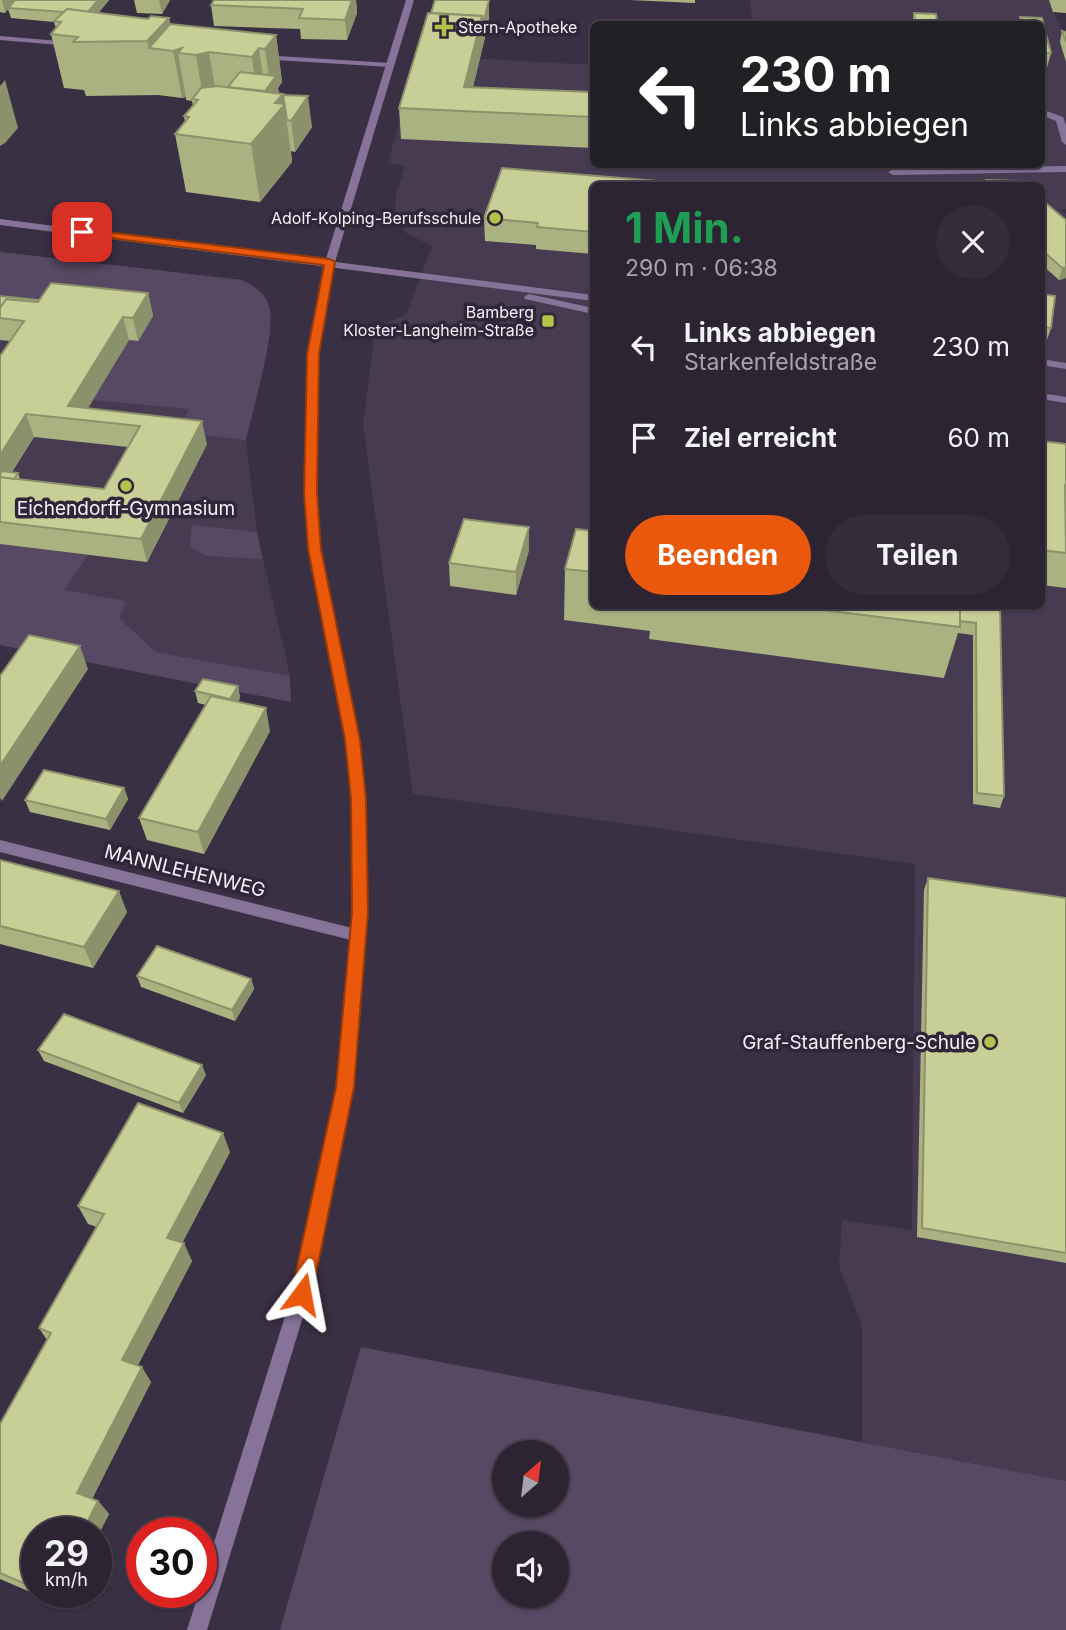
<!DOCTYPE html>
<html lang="de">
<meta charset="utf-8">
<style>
body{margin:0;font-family:Inter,sans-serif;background:#342c3a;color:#f1f3f6;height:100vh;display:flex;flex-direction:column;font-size:26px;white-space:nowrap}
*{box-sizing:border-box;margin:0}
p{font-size:23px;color:#a6a4ac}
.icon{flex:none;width:38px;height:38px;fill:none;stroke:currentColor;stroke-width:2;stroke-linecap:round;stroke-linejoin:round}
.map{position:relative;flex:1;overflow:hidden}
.sheet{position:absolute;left:590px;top:182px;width:455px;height:427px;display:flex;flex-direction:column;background:#2c2432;border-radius:10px;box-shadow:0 2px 5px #0004,0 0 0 2px #48414d}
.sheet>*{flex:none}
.hud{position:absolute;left:590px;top:21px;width:455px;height:147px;border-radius:10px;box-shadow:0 2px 5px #0004,0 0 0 2px #48414d;background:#202124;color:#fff;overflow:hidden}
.needle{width:46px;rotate:28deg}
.tools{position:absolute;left:492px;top:1440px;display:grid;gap:14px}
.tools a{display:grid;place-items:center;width:77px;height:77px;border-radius:50%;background:#2c2432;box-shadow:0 2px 5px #0004,0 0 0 2px #48414d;font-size:35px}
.speed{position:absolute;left:21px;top:1517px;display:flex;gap:14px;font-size:35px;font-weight:700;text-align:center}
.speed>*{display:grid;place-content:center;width:91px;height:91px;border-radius:50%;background:#2c2432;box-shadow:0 2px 5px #0004,0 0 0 2px #48414d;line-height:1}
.speed small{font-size:18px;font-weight:400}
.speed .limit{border:10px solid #d22;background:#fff;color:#111}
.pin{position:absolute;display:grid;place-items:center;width:60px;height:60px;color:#fff;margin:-30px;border-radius:14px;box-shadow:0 4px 10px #0006}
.me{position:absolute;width:77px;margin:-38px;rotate:13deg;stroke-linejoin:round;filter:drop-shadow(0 0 5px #0008)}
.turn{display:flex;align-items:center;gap:24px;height:147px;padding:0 35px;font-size:32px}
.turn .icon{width:91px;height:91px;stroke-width:2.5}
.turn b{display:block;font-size:49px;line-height:60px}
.round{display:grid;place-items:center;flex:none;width:74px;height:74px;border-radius:37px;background:#342c3a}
.overview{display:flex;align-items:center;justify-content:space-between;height:119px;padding:0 35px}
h1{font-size:42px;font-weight:700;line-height:52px;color:#1e9e55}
.primary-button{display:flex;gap:14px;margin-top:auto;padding:14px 35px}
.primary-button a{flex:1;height:80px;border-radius:42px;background:#ea580c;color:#fff;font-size:28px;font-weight:700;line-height:80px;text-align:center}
.primary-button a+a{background:#342c3a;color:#f1f3f6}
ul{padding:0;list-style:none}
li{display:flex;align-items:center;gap:21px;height:91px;padding:0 35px}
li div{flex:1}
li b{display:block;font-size:26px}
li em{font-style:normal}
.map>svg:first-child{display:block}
.built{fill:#473b52;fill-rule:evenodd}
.green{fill:#574963;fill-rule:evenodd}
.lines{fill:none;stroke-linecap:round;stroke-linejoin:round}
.service{fill:#877399;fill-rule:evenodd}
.minor{fill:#877399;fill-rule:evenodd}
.tertiary{fill:#877399;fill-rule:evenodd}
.wall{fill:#abb282;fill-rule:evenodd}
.shaded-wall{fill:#8b916a}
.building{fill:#c7cf97;stroke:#8b916a;stroke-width:2}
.route{fill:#ea580c;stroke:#983908;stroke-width:2}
.poi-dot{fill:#b5c24a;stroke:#2f2638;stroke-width:2.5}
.labels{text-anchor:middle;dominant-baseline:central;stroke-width:7;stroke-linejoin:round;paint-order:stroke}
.far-poi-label{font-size:16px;fill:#f4effb;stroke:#2f2638;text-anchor:end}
.poi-label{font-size:19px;fill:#f4effb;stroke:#2f2638}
.street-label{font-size:19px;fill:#f4effb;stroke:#2f2638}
</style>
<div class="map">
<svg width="1066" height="1630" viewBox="0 0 1066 1630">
<rect width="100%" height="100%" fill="#3a3043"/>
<g class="built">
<path d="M750,0H1049L1066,41V209H1060L1066,214V1481L862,1442V1325L839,1266L842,1220L912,1230L915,864L413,794L363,424L374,338L384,324L406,315L432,246L406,233L399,223L395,212L396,196L405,166L388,163L418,55L593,65V164H1041V24H753ZM593,186H1041V606H593Z"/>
<path d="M0,252L242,280L264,295L270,311L265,355L246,440L257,532L290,676L156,652L119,618L126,601L0,579Z"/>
</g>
<g class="green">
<path d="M0,252L242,280C256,287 267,294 270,311C274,338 253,410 246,440L178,432L189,409L93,400L129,340L138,341L0,300Z"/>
<path d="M192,525L257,532L262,559L207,556L190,547Z"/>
<path d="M0,544L88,555L64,590L126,601L119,618L156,652L290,676L291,702L0,645Z"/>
<path d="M361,1347L1066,1481V1630H280ZM556,1452V1505H504V1452ZM504,1544H556V1596H504Z"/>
</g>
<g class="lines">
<g class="service">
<path d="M0,36L71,42L75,44L71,46L0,40Z"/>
<path d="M262,55L390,63L394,65L390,67L259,59L258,57Z"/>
<path d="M1041,109L1063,117L1066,125V145L1062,142L1056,121L1041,115Z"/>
<path d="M1066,166V172L893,175L888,172L893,169Z"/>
</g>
<path class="minor" d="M406,0H414L335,262L318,354L316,492L321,549L359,740L366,799V936L353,1087L310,1294L207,1630H187L199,1592H201V1584L292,1294L337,1087L351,940L0,852V840L352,928V799L345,740L309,549L304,492L308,354L325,262Z"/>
<g class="tertiary">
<path d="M0,219L593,295V301L0,225Z"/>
<path d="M529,294L593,308V314L525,299L524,297Z"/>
<path d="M1041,359L1066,363V369L1041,365Z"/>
<path d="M1041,393L1066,397V403L1041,399Z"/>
</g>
</g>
<g class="wall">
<path d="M0,0H109L98,13L148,19L169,18L170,24L276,35L282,82L278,88L279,93L283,94V95L312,127L295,152L291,151L292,162L260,202L186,192L175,134L185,122L184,116L193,106L192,101L186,100V97L182,98L158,95L86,96L84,90L64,88L51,34L56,28L54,22L11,18L8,9L5,13L0,12Z"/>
<path d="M134,0H170L162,14L137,13Z"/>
<path d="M214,0H356L357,13L347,40L301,39L300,29L214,26L211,5Z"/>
<path d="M629,0H695V3Z"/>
<path d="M1049,0H1066V13L1053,12Z"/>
<path d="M431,13L489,21L473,87L593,92V148L401,139L399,108Z"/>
<path d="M914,13L936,14L937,21L1018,24L1020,17L1042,18L1051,53L1045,75L1041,74V24H912Z"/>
<path d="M1062,31L1066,32V62L1060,42Z"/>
<path d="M593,186V254L536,249V245L485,241L484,218Z"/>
<path d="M1041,199L1066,220V278L1059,280L1041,264Z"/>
<path d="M148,293L153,316L138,341L129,340L87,408L207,444L147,562L0,544V356L10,341L0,340V296L39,300ZM34,437L128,447L104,489L20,479L18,473L12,472Z"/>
<path d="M1041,294L1051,328L1047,340L1041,339Z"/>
<path d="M1041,441L1066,444V588L1041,585Z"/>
<path d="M593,531V606H1000L1004,796L1000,808L973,804V635L958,633L944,678L649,639L650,631L564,620L565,569Z"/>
<path d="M529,550L516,595L450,586L449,563Z"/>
<path d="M238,686L240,698L238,702L270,731L204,854L147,840L139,818L206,705L198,703L195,691Z"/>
<path d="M124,788L128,799L110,830L30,812L25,800Z"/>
<path d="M0,860L127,912L93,968L0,944Z"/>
<path d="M928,878L1066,898V1263L917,1237L924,890Z"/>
<path d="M137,976L251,979L254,989L235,1021L141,987Z"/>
<path d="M38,1050L206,1075L183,1113L44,1061Z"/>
<path d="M230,1152L182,1243L192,1261L138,1365L151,1382L92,1499L98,1501L109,1514L96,1539V1533H37V1592H69L63,1606L0,1579V1424L47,1340L39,1328L97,1227L88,1224L78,1206Z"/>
</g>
<g class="shaded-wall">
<path d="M2,0H17L8,8V9L5,13Z"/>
<path d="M98,0H109L89,25L87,14Z"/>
<path d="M159,0H170L162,14Z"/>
<path d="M352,0H356L357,13L347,40L345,20Z"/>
<path d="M489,0V21L483,45V24Z"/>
<path d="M482,16L483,45L467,111L464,87Z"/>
<path d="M169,18L175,50L182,48L178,53L186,97L182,98L173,51L149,48L147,41Z"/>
<path d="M276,35L282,82L278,88L279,98L283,94L292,162L260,202L251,144L258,104L252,57L259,48L265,92L270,85L265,49Z"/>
<path d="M209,52L217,99L204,103L196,55Z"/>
<path d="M5,80L18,128L5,143L0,146V86Z"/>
<path d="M308,96L312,127L295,152L291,121Z"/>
<path d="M1066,267V278L1059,280L1062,268Z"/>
<path d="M148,293L153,316L138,341L133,318Z"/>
<path d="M123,317L129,340L81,420L68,406Z"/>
<path d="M26,414L34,437L5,482L0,481V455Z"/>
<path d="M202,421L207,444L147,562L141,539Z"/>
<path d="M529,527V550L516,595V572Z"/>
<path d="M80,646L88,669L2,801L0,798V766Z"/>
<path d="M238,686L240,698L233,711L230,699Z"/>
<path d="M266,708L270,731L204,854L198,832Z"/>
<path d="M124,788L128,799L110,830L106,819Z"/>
<path d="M119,891L127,912L93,968L84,947Z"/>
<path d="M251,979L254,989L235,1021L232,1010Z"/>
<path d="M202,1065L206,1075L183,1113L179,1103Z"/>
<path d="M223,1133L230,1152L176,1255L167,1238Z"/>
<path d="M184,1243L192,1261L132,1376L122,1360Z"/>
<path d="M142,1367L151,1382L88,1506L77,1493Z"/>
<path d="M98,1501L109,1514L96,1539V1533H82Z"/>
<path d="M51,1592H69L63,1606L50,1595Z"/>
</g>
<g class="building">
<path d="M15,0H98L88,12L67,9L64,12L8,8Z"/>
<path d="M214,0H352L345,20L299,18L303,9L211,5Z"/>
<path d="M435,0H489L483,24L482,16L431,13Z"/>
<path d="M67,9L148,19L151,16L169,18L147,41L73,42L78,37L51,34L61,22L54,21Z"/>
<path d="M428,13L482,16L464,87L593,92V117L399,108Z"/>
<path d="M914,13L936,14L937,21L1020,24H915Z"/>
<path d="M1020,17L1042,18L1051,53H1041V24H1022Z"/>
<path d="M170,24L276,35L265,49L259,48L252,57L209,52L196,55L178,53L182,48L173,51L149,48Z"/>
<path d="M1062,31L1066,32V42Z"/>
<path d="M240,72L276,76L265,91L228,87Z"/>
<path d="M217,86L283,94L275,103L285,104L251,144L175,134L189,117L184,116L198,100L192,99L201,88Z"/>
<path d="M283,95L308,96L291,121L287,120Z"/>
<path d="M502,168L717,186H593V232L537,227L538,223L484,218Z"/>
<path d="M987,180L1021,181L1025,186H992Z"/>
<path d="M1041,199L1066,220V267L1062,268L1041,249Z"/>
<path d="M51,283L148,293L133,318L123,317L68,406L202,421L141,539L0,522V477L104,489L140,426L26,414L0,455V356L24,321L0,318V308L6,299L38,302Z"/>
<path d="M1041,294L1055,296L1051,328L1041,327Z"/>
<path d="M0,296L39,300L38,302L6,299L0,308Z"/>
<path d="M1041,441L1066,444V485H1065L1066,553L1041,550Z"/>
<path d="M1,471L18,473L14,479L0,477Z"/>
<path d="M464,519L529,527L516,572L449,563Z"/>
<path d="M576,529L593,531V572L565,569Z"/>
<path d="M791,606H960V627Z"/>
<path d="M960,606H1000L1004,796L977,793L976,623L960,621Z"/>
<path d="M29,635L80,646L0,766V676Z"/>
<path d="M203,679L238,686L230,699L195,691Z"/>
<path d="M211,696L266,708L198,832L139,818Z"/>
<path d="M44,770L124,788L106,819L25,800Z"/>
<path d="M0,860L119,891L84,947L0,926Z"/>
<path d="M928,878L1066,898V1253L922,1228Z"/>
<path d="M157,946L251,979L232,1010L137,976Z"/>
<path d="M64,1014L202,1065L179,1103L38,1050Z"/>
<path d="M138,1103L223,1133L167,1238L184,1243L122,1360L142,1367L77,1493L98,1501L82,1533H37V1589L0,1573V1424L51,1333L39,1328L104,1214L78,1206Z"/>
</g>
<path class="route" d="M82,229L330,259L335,262L319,354L317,492L321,549L360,740L366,799L368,912L354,1087L312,1294L309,1301L302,1304L294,1301L291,1294L336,1087L352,912L351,799L345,740L308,549L304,492L307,354L324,265L78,234V230Z"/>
<g class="poi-dot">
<path d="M440.5 16.5h7v7h7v7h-7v7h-7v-7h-7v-7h7z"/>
<circle cx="495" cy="218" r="7"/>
<rect x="541" y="314" width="14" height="14" rx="3.5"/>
<circle cx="126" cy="486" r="7"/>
<circle cx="990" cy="1042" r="7"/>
</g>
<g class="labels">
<g class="far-poi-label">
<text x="458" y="27" text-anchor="start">Stern-Apotheke</text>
<text x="481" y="218">Adolf-Kolping-Berufsschule</text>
<text x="534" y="312">Bamberg<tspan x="534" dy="18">Kloster-Langheim-Straße</tspan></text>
</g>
<g class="poi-label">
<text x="126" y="508">Eichendorff-Gymnasium</text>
<text x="976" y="1042" text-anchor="end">Graf-Stauffenberg-Schule</text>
</g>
<g class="street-label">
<text transform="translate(185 871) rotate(14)">MANNLEHENWEG</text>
</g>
</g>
</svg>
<div class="tools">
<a><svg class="needle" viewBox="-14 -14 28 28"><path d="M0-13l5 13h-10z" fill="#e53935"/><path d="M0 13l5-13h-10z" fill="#a6a4ac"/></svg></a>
<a><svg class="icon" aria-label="sound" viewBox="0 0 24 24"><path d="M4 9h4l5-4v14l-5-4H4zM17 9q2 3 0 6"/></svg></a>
</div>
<div class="speed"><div>29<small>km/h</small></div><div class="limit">30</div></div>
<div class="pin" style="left:82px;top:232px;background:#d93025"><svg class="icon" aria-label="arrive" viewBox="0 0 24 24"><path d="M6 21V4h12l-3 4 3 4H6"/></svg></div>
<svg class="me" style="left:302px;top:1294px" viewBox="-20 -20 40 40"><path d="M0-17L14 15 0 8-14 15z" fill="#ea580c" stroke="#fff" stroke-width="4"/></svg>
<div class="hud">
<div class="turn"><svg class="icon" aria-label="left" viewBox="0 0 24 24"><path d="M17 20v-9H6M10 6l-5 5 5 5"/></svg><div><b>230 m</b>Links abbiegen</div></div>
</div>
<section class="sheet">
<div class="overview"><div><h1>1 Min.</h1><p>290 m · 06:38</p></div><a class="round"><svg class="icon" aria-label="close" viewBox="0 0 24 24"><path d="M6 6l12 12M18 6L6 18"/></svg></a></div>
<ul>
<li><svg class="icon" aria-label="left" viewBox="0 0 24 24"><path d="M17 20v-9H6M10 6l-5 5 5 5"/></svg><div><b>Links abbiegen</b><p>Starkenfeldstraße</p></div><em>230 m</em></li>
<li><svg class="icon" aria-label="arrive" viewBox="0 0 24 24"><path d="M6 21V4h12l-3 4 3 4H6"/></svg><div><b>Ziel erreicht</b></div><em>60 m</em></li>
</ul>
<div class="primary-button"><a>Beenden</a><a>Teilen</a></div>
</section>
</div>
